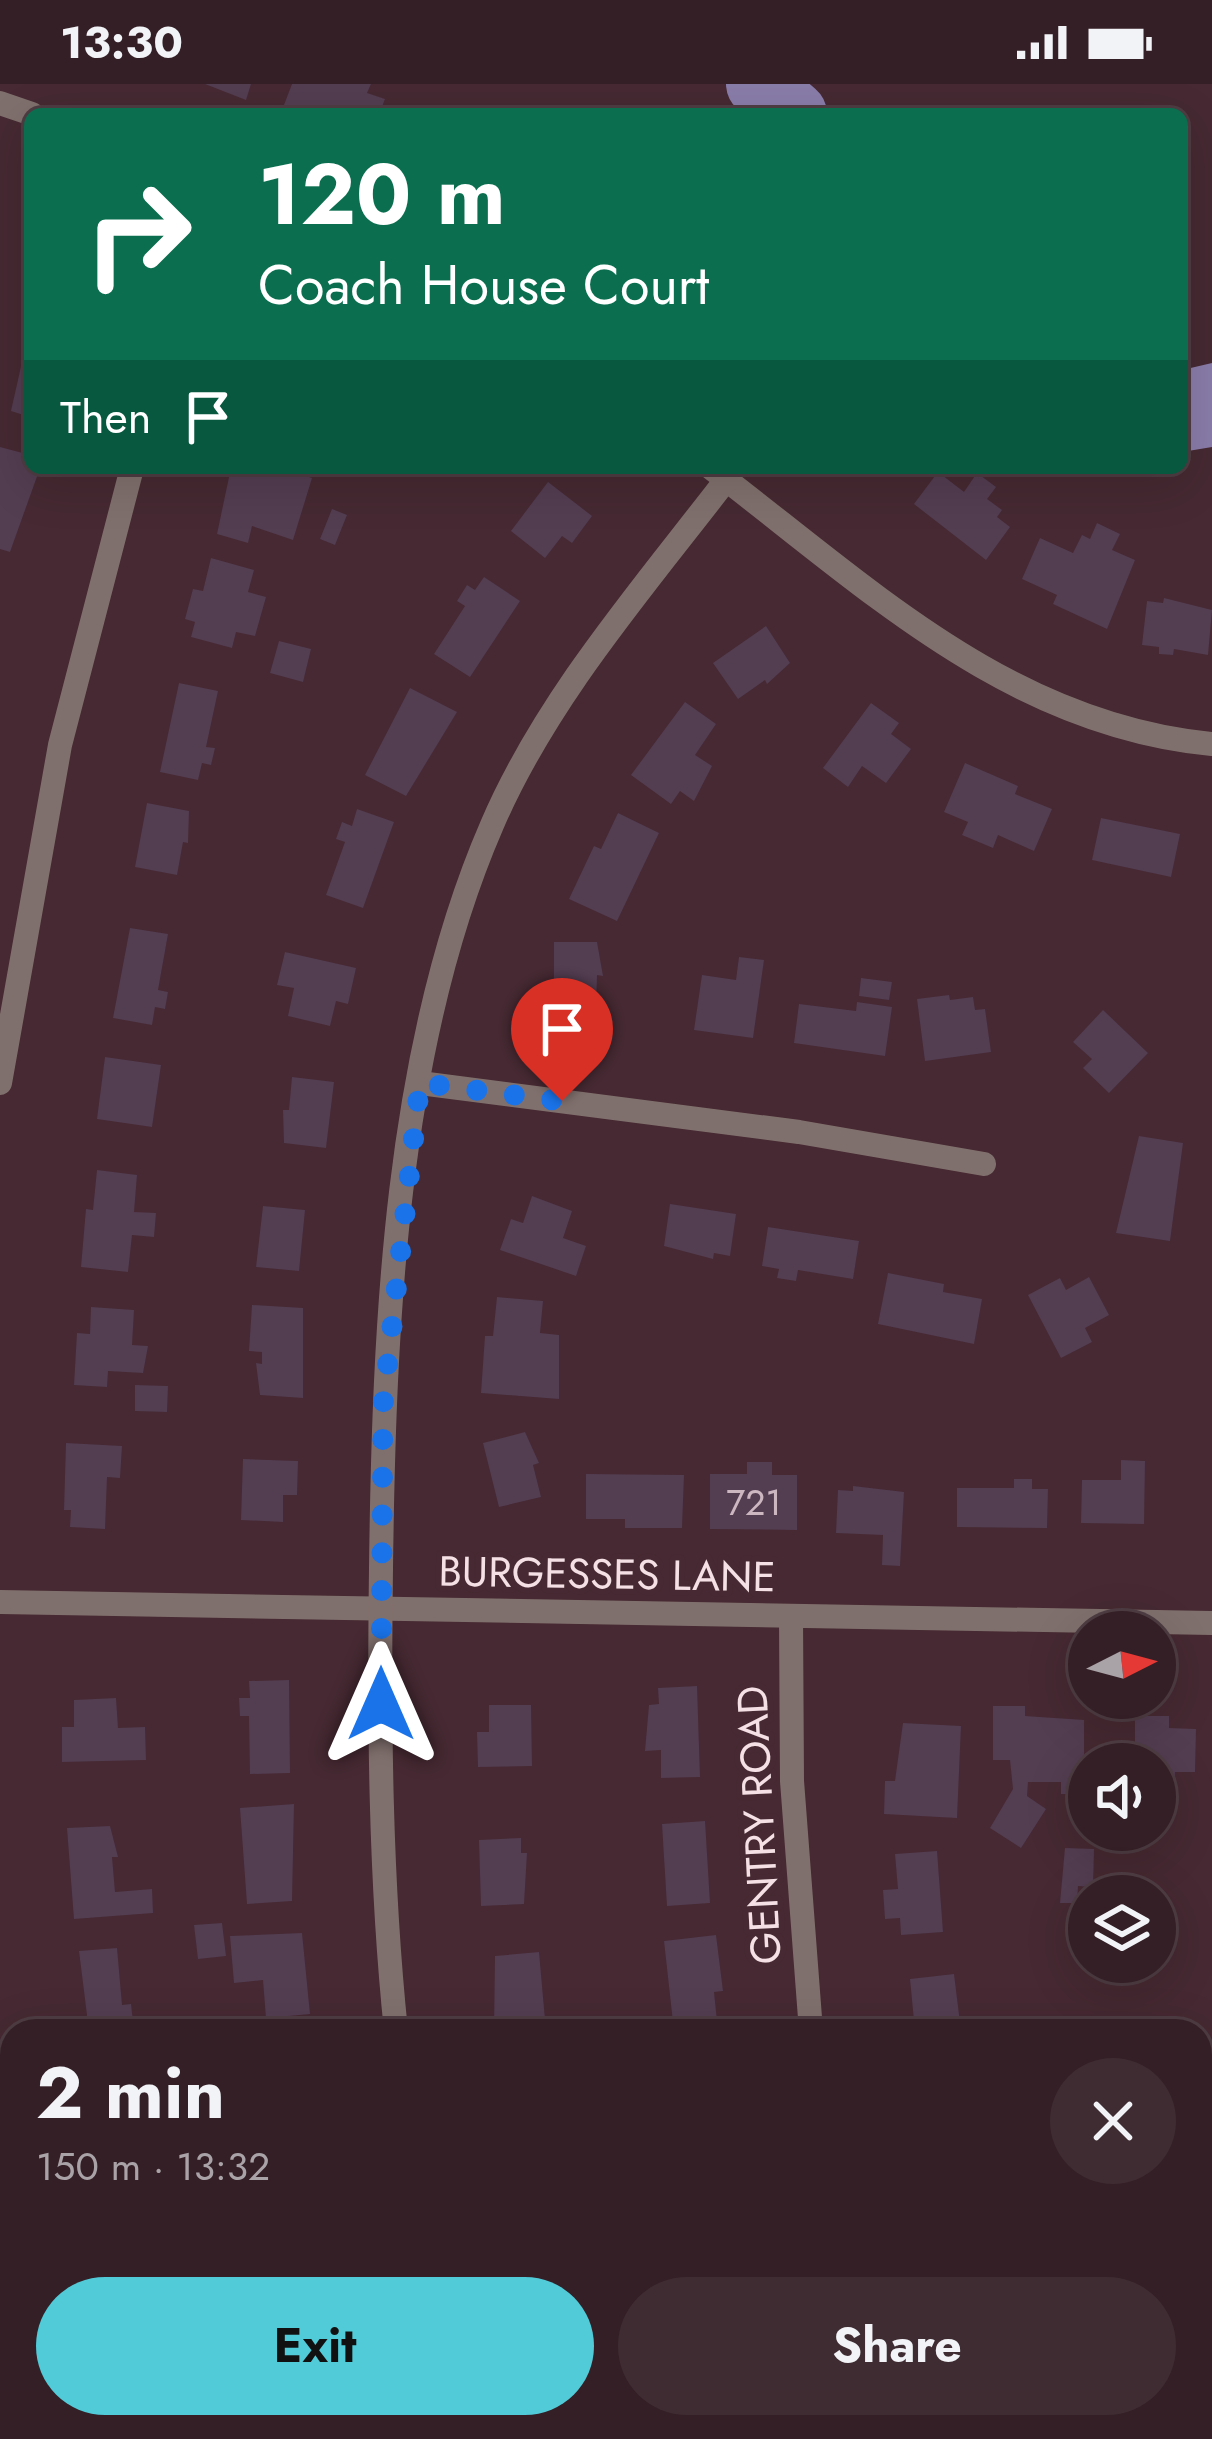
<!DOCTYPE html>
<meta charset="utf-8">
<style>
body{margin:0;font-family:Jost,sans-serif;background:#3f2c32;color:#f1f3f6;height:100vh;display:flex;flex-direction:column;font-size:45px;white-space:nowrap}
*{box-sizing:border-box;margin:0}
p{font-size:39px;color:#a9a2a7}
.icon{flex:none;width:66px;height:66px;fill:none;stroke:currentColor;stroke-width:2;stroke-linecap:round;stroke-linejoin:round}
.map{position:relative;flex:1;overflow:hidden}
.drawer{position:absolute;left:0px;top:1935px;width:1212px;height:420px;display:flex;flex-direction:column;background:#341f26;border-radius:36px 36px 0 0;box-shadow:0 12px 48px #0002,0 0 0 3px #4e3d43}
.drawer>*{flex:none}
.guide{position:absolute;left:24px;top:24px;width:1164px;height:366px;border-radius:18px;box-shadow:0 12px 48px #0002,0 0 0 3px #4e3d43;background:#0b6e4f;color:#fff;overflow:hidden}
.needle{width:78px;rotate:84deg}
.fabs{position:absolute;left:1068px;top:1527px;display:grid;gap:24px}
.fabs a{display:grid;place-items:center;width:108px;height:108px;border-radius:50%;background:#341f26;box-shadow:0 12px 48px #0002,0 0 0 3px #4e3d43;font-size:60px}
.pin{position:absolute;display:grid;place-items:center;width:102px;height:102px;color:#fff;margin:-123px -51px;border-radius:50% 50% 50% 0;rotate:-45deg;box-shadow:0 0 12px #0007}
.pin .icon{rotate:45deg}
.me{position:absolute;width:132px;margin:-66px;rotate:0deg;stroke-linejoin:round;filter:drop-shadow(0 0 9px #0008)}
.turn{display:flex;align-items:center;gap:42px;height:252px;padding:0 36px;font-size:54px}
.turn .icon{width:156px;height:156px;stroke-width:2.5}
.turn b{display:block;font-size:84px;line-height:102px}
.then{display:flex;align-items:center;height:114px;padding:0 36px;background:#0003;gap:24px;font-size:45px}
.round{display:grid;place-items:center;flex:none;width:126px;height:126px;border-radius:63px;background:#3f2c32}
.headline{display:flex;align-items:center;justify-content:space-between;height:204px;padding:0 36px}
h1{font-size:72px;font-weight:700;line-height:90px}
.action{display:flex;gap:24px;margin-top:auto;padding:24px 36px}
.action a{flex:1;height:138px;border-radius:72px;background:#52cbd8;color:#111;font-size:48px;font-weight:700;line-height:138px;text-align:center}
.action a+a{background:#3f2c32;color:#f1f3f6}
.status{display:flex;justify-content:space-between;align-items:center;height:84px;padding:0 60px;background:#341f26;direction:ltr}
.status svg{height:33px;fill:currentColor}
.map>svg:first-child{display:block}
.water{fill:#897ca9}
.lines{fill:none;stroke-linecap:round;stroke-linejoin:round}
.river{stroke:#897ca9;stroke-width:66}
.building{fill:#533d51}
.minor{stroke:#80706d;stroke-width:24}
.route{stroke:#1a73e8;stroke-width:21;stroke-dasharray:0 37.8}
.labels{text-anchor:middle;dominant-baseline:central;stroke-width:12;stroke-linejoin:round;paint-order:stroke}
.number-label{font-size:36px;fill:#ccb7c0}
.street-label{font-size:42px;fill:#f4e0e5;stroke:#462932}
</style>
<div class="status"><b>13:30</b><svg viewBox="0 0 49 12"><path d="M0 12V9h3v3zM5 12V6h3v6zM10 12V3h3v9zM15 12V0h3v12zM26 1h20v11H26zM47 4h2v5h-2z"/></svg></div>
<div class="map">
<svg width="1212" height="2355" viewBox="0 0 1212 2355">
<rect width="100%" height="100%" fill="#462932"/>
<path class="water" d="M1212,279V363L1182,368V286Z"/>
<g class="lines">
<path class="river" d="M759,0L794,30"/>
</g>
<g class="building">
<path d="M205,0H251L246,16Z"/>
<path d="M292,0H371L367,9L385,15L379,30H304L284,21Z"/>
<path d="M25,265L30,266V333L11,327Z"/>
<path d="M0,363L30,371V384H40L10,468L0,465Z"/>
<path d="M231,384H280L312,394L293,456L252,442L248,459L217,450Z"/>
<path d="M938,388L964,408L977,389L996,403L987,415L1002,426L997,433L1010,443L986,476L914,420Z"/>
<path d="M548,398L592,432L572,459L562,452L545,474L511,447Z"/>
<path d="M332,425L347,431L335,461L320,455Z"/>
<path d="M1097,439L1120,450L1112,466L1135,476L1107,545L1053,520L1057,511L1022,495L1040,454L1073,469L1082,451L1090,455Z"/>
<path d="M211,474L254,486L248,508L266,513L255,552L236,548L232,564L191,553L195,538L185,535L193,505L203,507Z"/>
<path d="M484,493L520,517L470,593L434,570L465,522L457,517L467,501L475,506Z"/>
<path d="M1164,514L1212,526L1208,571L1174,565L1173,571L1159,570V563L1142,561L1147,517L1163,519Z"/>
<path d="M766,542L790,579L767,600L765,596L738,615L713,579Z"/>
<path d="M279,557L311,565L303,598L270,589Z"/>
<path d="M179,599L218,607L206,663L215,664L211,681L202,679L198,696L160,688Z"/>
<path d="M410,604L457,628L406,712L365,691Z"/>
<path d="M685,618L716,640L695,671L712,682L694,717L680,707L671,720L631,691Z"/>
<path d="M871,619L899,639L891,650L911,665L886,699L862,682L848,703L823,684Z"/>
<path d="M965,679L1018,702L1015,710L1052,725L1034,767L998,751L993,764L962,751L968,738L944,728Z"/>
<path d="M147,719L189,727L188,759L183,758L177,791L135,783Z"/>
<path d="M357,725L394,738L363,824L326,811L345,758L336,755L342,738L352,742Z"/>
<path d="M618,729L659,749L617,837L569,815L594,762L601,765Z"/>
<path d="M1101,734L1180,750L1171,793L1092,776Z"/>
<path d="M130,844L168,850L158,906L168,908L165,925L155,923L152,941L113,934Z"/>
<path d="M554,858H597L603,892L597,891L596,924H554Z"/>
<path d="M285,868L356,884L348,920L336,917L330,942L288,932L294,904L277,901Z"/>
<path d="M739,873L764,876L753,954L694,946L702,891L736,896Z"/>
<path d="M861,894L892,898L889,916L859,912Z"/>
<path d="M949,911L950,916L973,913L975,926L985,925L991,968L925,977L917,915Z"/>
<path d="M857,918L892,923L885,972L794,959L799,920L856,927Z"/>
<path d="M1103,926L1148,969L1109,1009L1083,984L1092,975L1073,958Z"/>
<path d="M105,973L161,981L152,1043L97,1035Z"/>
<path d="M292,993L334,998L326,1064L284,1059L283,1026H289Z"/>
<path d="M1139,1052L1183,1059L1170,1157L1116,1149Z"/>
<path d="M97,1086L137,1091L134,1128L156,1129L154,1153L132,1151L128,1188L81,1183L86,1125L93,1126Z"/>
<path d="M532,1112L572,1127L563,1154L586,1162L576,1192L500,1166L511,1135L523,1139Z"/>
<path d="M670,1120L736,1130L730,1172L714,1169L713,1175L664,1162Z"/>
<path d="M263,1122L305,1126L299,1187L256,1183Z"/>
<path d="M768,1143L859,1157L853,1195L798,1186L796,1197L777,1194L779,1185L762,1182Z"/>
<path d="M888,1189L944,1200L943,1208L982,1215L974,1260L878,1240Z"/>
<path d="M1089,1193L1109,1231L1085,1244L1092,1258L1061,1274L1028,1211L1060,1194L1066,1206Z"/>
<path d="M497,1213L543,1217L540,1249L559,1251V1315L481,1309L485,1252H493Z"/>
<path d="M252,1221L303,1224V1314L260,1311L256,1279L262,1280V1268L249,1267Z"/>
<path d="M91,1223L134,1226L132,1261L148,1262L143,1289L108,1287L107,1303L74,1301L77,1249L90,1250Z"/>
<path d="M135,1301L168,1302L167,1328L135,1327Z"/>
<path d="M525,1348L539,1379L533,1381L541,1413L499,1423L483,1359Z"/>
<path d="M66,1359L122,1362L120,1394L107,1393L105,1445L70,1443L71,1426H64Z"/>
<path d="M243,1375L298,1377L297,1411H283V1438L241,1436Z"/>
<path d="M1121,1376L1145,1377L1144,1440L1081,1439L1082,1396H1121Z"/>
<path d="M747,1378H772V1391H797V1446L710,1445V1390H747Z"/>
<path d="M586,1390L684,1391L682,1444H625V1435H586Z"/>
<path d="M1014,1395H1032V1405H1048L1047,1444L957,1443V1404H1014Z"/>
<path d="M853,1402L904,1408L900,1482L882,1481L883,1451L836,1449L838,1406L853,1407Z"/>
<path d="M289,1596L290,1689L250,1690L249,1632H240L239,1614H250L249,1597Z"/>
<path d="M697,1602L700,1693L661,1694V1666L645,1667L649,1621L659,1620L658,1604Z"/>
<path d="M116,1614L118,1644L145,1643L146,1676L62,1678V1643H74V1616Z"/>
<path d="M489,1621H531L532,1682L478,1683L477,1648H489Z"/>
<path d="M993,1622H1025V1632L1084,1636V1699H1074V1710H1061V1698H1028L1027,1712L1046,1725L1021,1764L990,1744L1013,1705L1010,1676H993Z"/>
<path d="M1135,1632H1169V1644L1196,1645L1195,1688H1175L1174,1713H1155V1680H1135Z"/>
<path d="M903,1639L961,1642L957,1734L884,1730L885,1697H895Z"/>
<path d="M294,1720L292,1817L247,1820L240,1724Z"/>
<path d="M705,1737L710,1819L667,1822L662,1740Z"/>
<path d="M110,1742L118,1773H112L115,1808L152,1805L153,1829L74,1835L67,1744Z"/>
<path d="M521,1754V1769H527L524,1820L481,1822L479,1756Z"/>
<path d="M1065,1764L1094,1765L1093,1803L1078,1802L1077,1819H1060Z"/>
<path d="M937,1767L943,1848L901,1851L900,1834L885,1835L883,1806L898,1805L895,1770Z"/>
<path d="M222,1839L226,1872L198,1875L194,1841Z"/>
<path d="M302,1849L310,1930L266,1934L263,1896L234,1899L230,1852Z"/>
<path d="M716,1851L723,1907L714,1908L718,1947H674L664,1857Z"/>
<path d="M117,1864L122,1921L131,1920L134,1947H89L79,1867Z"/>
<path d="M539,1868L546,1947H494L495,1872Z"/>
<path d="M954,1890L961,1947H909L908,1937L914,1936L910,1895Z"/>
<path d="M1206,2014L1212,2021V2084L1200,2095V2020Z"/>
<path d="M1200,2268L1212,2276V2355H1180L1162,2343H1200Z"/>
<path d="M368,2343L371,2355H330L327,2344Z"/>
<path d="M980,2343H1032L1035,2355H983Z"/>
</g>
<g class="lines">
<g class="minor">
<path d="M0,19L32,30"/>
<path d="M711,384C866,502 1009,641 1212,660"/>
<path d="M0,999L60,661L132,384"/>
<path d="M420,999L799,1048L984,1080"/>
<path d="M0,1518L1212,1539"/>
<path d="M791,1532L792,1697L811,1947"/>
<path d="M396,1947C380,1793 379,1638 381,1484C384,1244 395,964 492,741C546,615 643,504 726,396"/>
<path d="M0,2102L12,2185"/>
<path d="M37,2343L39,2355"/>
<path d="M459,2343L462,2355"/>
<path d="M880,2343L882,2355"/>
</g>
</g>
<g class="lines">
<path class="route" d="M381,1620L383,1321L420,999L562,1017"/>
</g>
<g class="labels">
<g class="number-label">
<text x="754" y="1418">721</text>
</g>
<g class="street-label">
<text transform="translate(607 1490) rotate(1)">BURGESSES LANE</text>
<text transform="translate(759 1741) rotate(-93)">GENTRY ROAD</text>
</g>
</g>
</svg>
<div class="fabs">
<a><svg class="needle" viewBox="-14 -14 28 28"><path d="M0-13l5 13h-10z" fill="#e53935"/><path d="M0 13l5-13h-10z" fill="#a9a2a7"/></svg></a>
<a><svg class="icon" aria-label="sound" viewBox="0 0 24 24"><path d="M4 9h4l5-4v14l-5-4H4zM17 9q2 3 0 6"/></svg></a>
<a><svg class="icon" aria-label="layers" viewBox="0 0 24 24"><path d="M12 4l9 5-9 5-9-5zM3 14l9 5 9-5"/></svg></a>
</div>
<div class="pin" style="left:562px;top:1017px;background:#d93025"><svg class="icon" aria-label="arrive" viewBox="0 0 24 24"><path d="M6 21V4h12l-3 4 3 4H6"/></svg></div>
<svg class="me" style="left:381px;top:1620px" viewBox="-20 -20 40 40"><path d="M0-17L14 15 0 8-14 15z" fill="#1a73e8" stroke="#fff" stroke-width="4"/></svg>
<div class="guide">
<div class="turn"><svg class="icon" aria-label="right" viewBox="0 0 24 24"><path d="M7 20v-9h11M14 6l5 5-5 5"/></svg><div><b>120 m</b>Coach House Court</div></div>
<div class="then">Then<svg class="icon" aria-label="arrive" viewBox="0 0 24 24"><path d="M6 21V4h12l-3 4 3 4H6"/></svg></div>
</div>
<section class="drawer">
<div class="headline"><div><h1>2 min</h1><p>150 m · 13:32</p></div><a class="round"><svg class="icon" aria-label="close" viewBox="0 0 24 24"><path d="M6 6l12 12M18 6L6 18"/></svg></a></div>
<div class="action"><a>Exit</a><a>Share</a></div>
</section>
</div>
